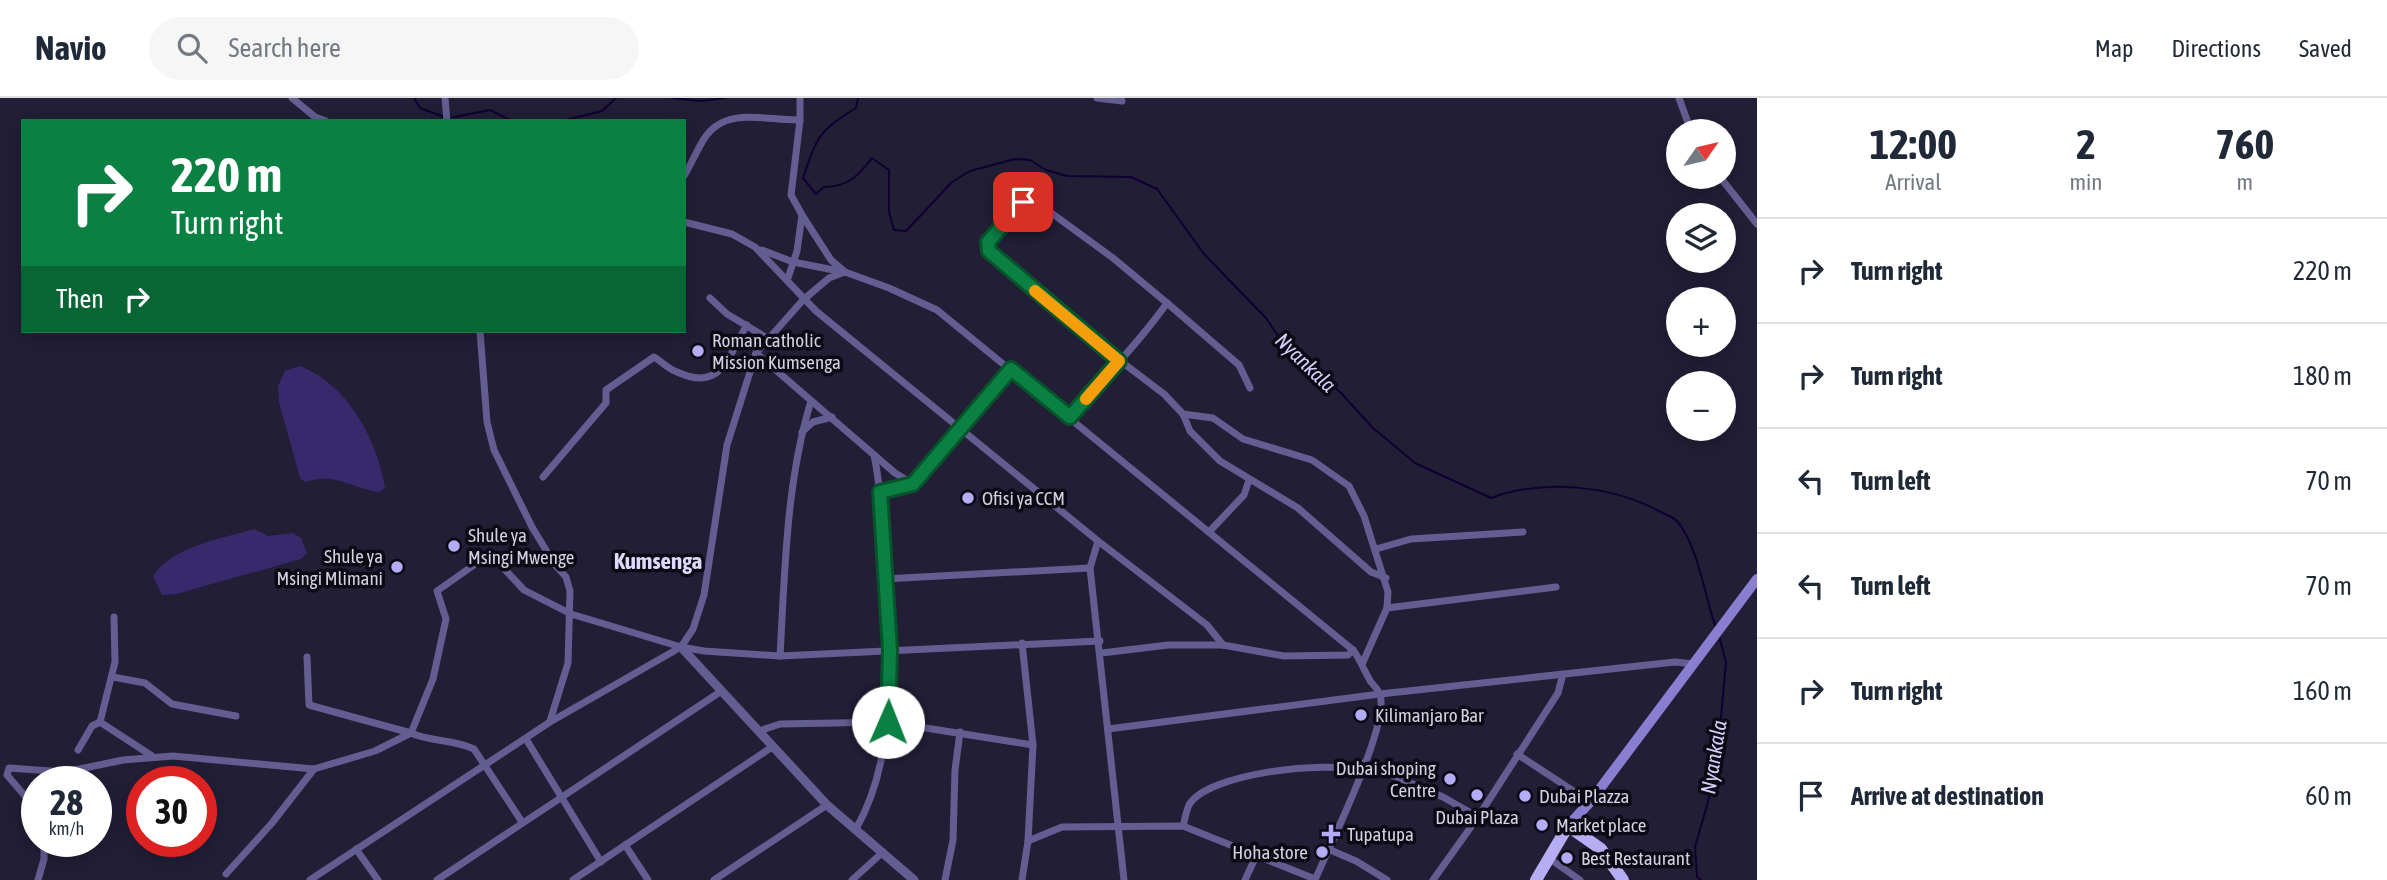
<!DOCTYPE html>
<meta charset="utf-8">
<style>
body{margin:0;font-family:"Asap Condensed",sans-serif;background:#f6f6f7;color:#1f2937;height:100vh;display:flex;flex-direction:column;font-size:26px;white-space:nowrap}
*{box-sizing:border-box;margin:0}
p{font-size:23px;color:#747a83}
.icon{flex:none;width:38px;height:38px;fill:none;stroke:currentColor;stroke-width:2;stroke-linecap:round;stroke-linejoin:round}
.map{position:relative;flex:1;overflow:hidden}
.panel{display:flex;flex-direction:column;background:#fff;width:630px}
.panel>*{flex:none}
.guide{position:absolute;left:21px;top:21px;width:665px;height:214px;border-radius:0px;box-shadow:0 4px 18px #0003;background:#0b8043;color:#fff;overflow:hidden}
.needle{width:46px;rotate:56deg}
.tools{position:absolute;left:1666px;top:21px;display:grid;gap:14px}
.tools a{display:grid;place-items:center;width:70px;height:70px;border-radius:50%;background:#fff;box-shadow:0 4px 18px #0003;font-size:35px}
.speed{position:absolute;left:21px;top:668px;display:flex;gap:14px;font-size:35px;font-weight:700;text-align:center}
.speed>*{display:grid;place-content:center;width:91px;height:91px;border-radius:50%;background:#fff;box-shadow:0 4px 18px #0003;line-height:1}
.speed small{font-size:18px;font-weight:400}
.speed .limit{border:10px solid #d22;background:#fff;color:#111}
.pin{position:absolute;display:grid;place-items:center;width:60px;height:60px;color:#fff;margin:-30px;border-radius:14px;box-shadow:0 4px 10px #0006}
.me{position:absolute;width:77px;margin:-38px;rotate:1deg;stroke-linejoin:round;filter:drop-shadow(0 0 5px #0008)}
.turn{display:flex;align-items:center;gap:24px;height:147px;padding:0 35px;font-size:32px}
.turn .icon{width:91px;height:91px;stroke-width:2.5}
.turn b{display:block;font-size:49px;line-height:60px}
.then{display:flex;align-items:center;height:66px;padding:0 35px;background:#0003;gap:14px;font-size:26px}
.eta{display:flex;justify-content:space-evenly;align-items:center;height:119px;text-align:center}
.eta b{font-size:42px;font-weight:700;line-height:49px}
ul{padding:0;list-style:none}
li{display:flex;align-items:center;gap:21px;height:105px;padding:0 35px;border-top:2px solid #e0e1e3}
li div{flex:1}
li b{display:block;font-size:26px}
li em{font-style:normal}
header{display:flex;align-items:center;gap:42px;box-sizing:border-box;height:98px;padding:0 35px;background:#fff;border-bottom:2px solid #e0e1e3}
header strong{font-size:33px}
nav{display:flex;gap:38px;margin-inline-start:auto;font-size:24px}
.search{width:490px;height:63px;background:#f6f6f7;display:flex;align-items:center;gap:18px;box-sizing:border-box;padding:0 24px;border-radius:38px;color:#747a83;font-size:26px}
main{display:flex;flex:1;min-height:0}
.map>svg:first-child{display:block}
.green{fill:#38296d}
.lines{fill:none;stroke-linecap:round;stroke-linejoin:round}
.stream{stroke:#0f0031;stroke-width:2}
.minor{stroke:#645d91;stroke-width:7}
.tertiary{stroke:#645d91;stroke-width:9}
.secondary{stroke:#8a7ed1;stroke-width:10}
.trunk{stroke:#b6adf2;stroke-width:12}
.route-casing{stroke:#07532c;stroke-width:18}
.route{stroke:#0b8043;stroke-width:12}
.slow{stroke:#f59e0b;stroke-width:12}
.poi-dot{fill:#b5acf8;stroke:#0b0914;stroke-width:2.5}
.labels{text-anchor:middle;dominant-baseline:central;stroke-width:7;stroke-linejoin:round;paint-order:stroke}
.poi-label{font-size:19px;fill:#d2d0e1;stroke:#0b0914;text-anchor:start}
.water-label{font-size:21px;font-style:italic;fill:#d4d0fb;stroke:#0b0914}
.quarter-label{font-size:23px;font-weight:bold;fill:#dcd9fa;stroke:#0b0914}
</style>
<header>
<strong>Navio</strong>
<div class="search"><svg class="icon" aria-label="search" viewBox="0 0 24 24"><circle cx="10" cy="10" r="6"/><path d="M15 15l6 6"/></svg>Search here</div>
<nav><a>Map</a><a>Directions</a><a>Saved</a></nav>
</header>
<main>
<div class="map">
<svg width="1757" height="782" viewBox="0 0 1757 782">
<rect width="100%" height="100%" fill="#211e36"/>
<g class="green">
<path d="M300,268C348,287 377,341 385,390L379,394C348,390 339,374 305,384L300,380L279,304L278,288L285,273Z"/>
<path d="M254,431L268,438L293,435L301,440L307,455L301,461L176,496L162,497L153,478C173,448 221,441 254,431Z"/>
</g>
<g class="lines">
<g class="stream">
<path d="M414,0L420,10L444,19"/>
<path d="M672,0L701,3L725,0"/>
<path d="M858,0L856,10C818,33 817,39 803,80L816,96L824,89C848,89 858,78 872,60L889,72V114L894,132L906,133L952,84L970,73L1015,61L1030,62L1046,72L1067,78L1131,79L1157,91L1204,156L1266,220L1280,241L1340,294L1373,330L1415,365L1491,400C1543,381 1610,387 1659,413C1664,416 1673,419 1677,423C1698,447 1705,500 1716,530"/>
<path d="M449,20L490,12L512,23"/>
<path d="M562,23L602,13L616,0"/>
<path d="M1701,782L1697,779L1695,749L1708,704L1719,641L1726,564L1719,538"/>
</g>
<g class="minor">
<path d="M292,0L315,19L326,23"/>
<path d="M445,0L447,23"/>
<path d="M1097,0L1122,3"/>
<path d="M1679,0L1691,33"/>
<path d="M684,78C692,65 697,51 706,38C728,8 768,23 800,22"/>
<path d="M1720,79L1757,126"/>
<path d="M802,117L831,162L845,174L889,190L937,212L1353,552C1361,562 1364,573 1371,584C1374,588 1379,592 1380,597C1390,626 1329,749 1315,782"/>
<path d="M684,124L732,136L755,149L816,213L1098,443L1207,527L1223,547"/>
<path d="M762,152L793,164L844,174"/>
<path d="M788,180L797,153L802,117L791,97L800,22V0"/>
<path d="M710,200L727,216L767,240"/>
<path d="M1167,205L1239,267L1250,290"/>
<path d="M480,233L487,324L494,352L532,429L555,467L566,479L570,493L568,565L550,623"/>
<path d="M756,255L895,375L913,386"/>
<path d="M1183,316L1213,320L1243,341L1312,362L1349,388L1364,418L1388,494L1387,510L1363,564"/>
<path d="M1070,319C1102,282 1138,246 1167,205L1113,160L1035,103L1023,104L988,144L989,153L1069,224L1164,296L1183,316L1190,333L1220,363L1298,410L1371,474L1386,480"/>
<path d="M802,334L813,324L832,319"/>
<path d="M543,379L606,305V292L654,259C661,263 668,271 677,274C723,295 728,257 747,227"/>
<path d="M880,394L913,386L1011,271"/>
<path d="M1209,434L1244,397L1249,382"/>
<path d="M1098,443L1090,470L1124,782"/>
<path d="M1376,451L1411,441L1523,434"/>
<path d="M884,481L1090,470"/>
<path d="M1387,510L1556,489"/>
<path d="M114,519L115,564L100,624L152,658"/>
<path d="M1022,545L1033,647L1028,743L1022,782"/>
<path d="M1102,555L1168,547H1223L1284,558L1348,557L1353,552"/>
<path d="M780,558C785,472 786,385 811,303"/>
<path d="M307,559L309,607L411,635L433,581L446,521L437,493L484,460H494L524,492L571,516L681,549L704,553L780,558L1100,543"/>
<path d="M113,579L145,585L172,606L236,618"/>
<path d="M1108,631L1380,596L1675,564L1694,566"/>
<path d="M759,633L780,626L888,624L1033,647"/>
<path d="M526,641L601,764"/>
<path d="M78,652L92,628L100,624"/>
<path d="M1517,656L1590,704"/>
<path d="M1364,665L1443,699L1478,719"/>
<path d="M37,721L25,698L7,677L9,670L65,674L123,662L173,658L314,671L375,653L411,635C430,644 453,641 474,651L522,724"/>
<path d="M1183,728C1185,722 1186,713 1189,707C1207,675 1328,662 1361,673"/>
<path d="M856,731C900,653 888,559 884,474C882,435 882,395 874,357"/>
<path d="M1028,743L1062,729L1183,728L1315,781"/>
<path d="M625,747L648,782"/>
<path d="M356,751L378,782"/>
<path d="M1328,751L1356,763L1387,782"/>
<path d="M1550,761L1580,782"/>
<path d="M226,776L272,725L314,671"/>
<path d="M38,782L44,761V744"/>
<path d="M310,782L550,624L681,549L693,531L704,497L727,347L756,255L803,202L829,180L845,174"/>
<path d="M437,782L720,594"/>
<path d="M573,782L772,649"/>
<path d="M714,782L827,707"/>
<path d="M852,782L883,754"/>
<path d="M945,782L953,742L955,672L960,634"/>
<path d="M1245,782L1257,756"/>
<path d="M1433,782L1478,719L1558,595L1563,576"/>
</g>
<path class="tertiary" d="M681,549L827,707L914,782"/>
<path class="secondary" d="M1568,728L1590,704L1757,481"/>
<path class="trunk" d="M1536,782L1568,728L1601,751L1623,782"/>
</g>
<g class="lines">
<g class="route-casing">
<path id="route" d="M888,624L890,552L880,394L913,386L1011,271L1070,319L1119,263L989,153L988,144L1023,104"/>
</g>
<use href="#route" class="route"/>
<path class="slow" d="M1035,193L1119,263L1086,301"/>
</g>
<g class="poi-dot">
<circle cx="698" cy="253" r="7"/>
<circle cx="968" cy="400" r="7"/>
<circle cx="454" cy="448" r="7"/>
<circle cx="397" cy="469" r="7"/>
<circle cx="1361" cy="617" r="7"/>
<circle cx="1450" cy="681" r="7"/>
<circle cx="1477" cy="697" r="7"/>
<circle cx="1525" cy="698" r="7"/>
<circle cx="1542" cy="727" r="7"/>
<path d="M1327.5 725.5h7v7h7v7h-7v7h-7v-7h-7v-7h7z"/>
<circle cx="1322" cy="754" r="7"/>
<circle cx="1567" cy="760" r="7"/>
</g>
<g class="labels">
<g class="poi-label">
<text x="712" y="242">Roman catholic<tspan x="712" dy="22">Mission Kumsenga</tspan></text>
<text x="982" y="400">Ofisi ya CCM</text>
<text x="468" y="437">Shule ya<tspan x="468" dy="22">Msingi Mwenge</tspan></text>
<text x="383" y="458" text-anchor="end">Shule ya<tspan x="383" dy="22">Msingi Mlimani</tspan></text>
<text x="1375" y="617">Kilimanjaro Bar</text>
<text x="1436" y="670" text-anchor="end">Dubai shoping<tspan x="1436" dy="22">Centre</tspan></text>
<text x="1539" y="698">Dubai Plazza</text>
<text x="1477" y="719" text-anchor="middle">Dubai Plaza</text>
<text x="1556" y="727">Market place</text>
<text x="1347" y="736">Tupatupa</text>
<text x="1308" y="754" text-anchor="end">Hoha store</text>
<text x="1581" y="760">Best Restaurant</text>
</g>
<g class="water-label">
<text transform="translate(1306 264) rotate(44)">Nyankala</text>
<text transform="translate(1713 659) rotate(-81)">Nyankala</text>
</g>
<g class="quarter-label">
<text x="658" y="463">Kumsenga</text>
</g>
</g>
</svg>
<div class="tools">
<a><svg class="needle" viewBox="-14 -14 28 28"><path d="M0-13l5 13h-10z" fill="#e53935"/><path d="M0 13l5-13h-10z" fill="#747a83"/></svg></a>
<a><svg class="icon" aria-label="layers" viewBox="0 0 24 24"><path d="M12 4l9 5-9 5-9-5zM3 14l9 5 9-5"/></svg></a>
<a>+</a>
<a>−</a>
</div>
<div class="speed"><div>28<small>km/h</small></div><div class="limit">30</div></div>
<div class="pin" style="left:1023px;top:104px;background:#d93025"><svg class="icon" aria-label="arrive" viewBox="0 0 24 24"><path d="M6 21V4h12l-3 4 3 4H6"/></svg></div>
<svg class="me" style="left:888px;top:624px" viewBox="-20 -20 40 40"><circle r="19" fill="#fff"/><path d="M0-13L10 11 0 6-10 11z" fill="#0b8043"/></svg>
<div class="guide">
<div class="turn"><svg class="icon" aria-label="right" viewBox="0 0 24 24"><path d="M7 20v-9h11M14 6l5 5-5 5"/></svg><div><b>220 m</b>Turn right</div></div>
<div class="then">Then<svg class="icon" aria-label="right" viewBox="0 0 24 24"><path d="M7 20v-9h11M14 6l5 5-5 5"/></svg></div>
</div>
</div>
<section class="panel">
<div class="eta">
<div><b>12:00</b><p>Arrival</p></div>
<div><b>2</b><p>min</p></div>
<div><b>760</b><p>m</p></div>
</div>
<ul>
<li><svg class="icon" aria-label="right" viewBox="0 0 24 24"><path d="M7 20v-9h11M14 6l5 5-5 5"/></svg><div><b>Turn right</b></div><em>220 m</em></li>
<li><svg class="icon" aria-label="right" viewBox="0 0 24 24"><path d="M7 20v-9h11M14 6l5 5-5 5"/></svg><div><b>Turn right</b></div><em>180 m</em></li>
<li><svg class="icon" aria-label="left" viewBox="0 0 24 24"><path d="M17 20v-9H6M10 6l-5 5 5 5"/></svg><div><b>Turn left</b></div><em>70 m</em></li>
<li><svg class="icon" aria-label="left" viewBox="0 0 24 24"><path d="M17 20v-9H6M10 6l-5 5 5 5"/></svg><div><b>Turn left</b></div><em>70 m</em></li>
<li><svg class="icon" aria-label="right" viewBox="0 0 24 24"><path d="M7 20v-9h11M14 6l5 5-5 5"/></svg><div><b>Turn right</b></div><em>160 m</em></li>
<li><svg class="icon" aria-label="arrive" viewBox="0 0 24 24"><path d="M6 21V4h12l-3 4 3 4H6"/></svg><div><b>Arrive at destination</b></div><em>60 m</em></li>
</ul>
</section>
</main>
